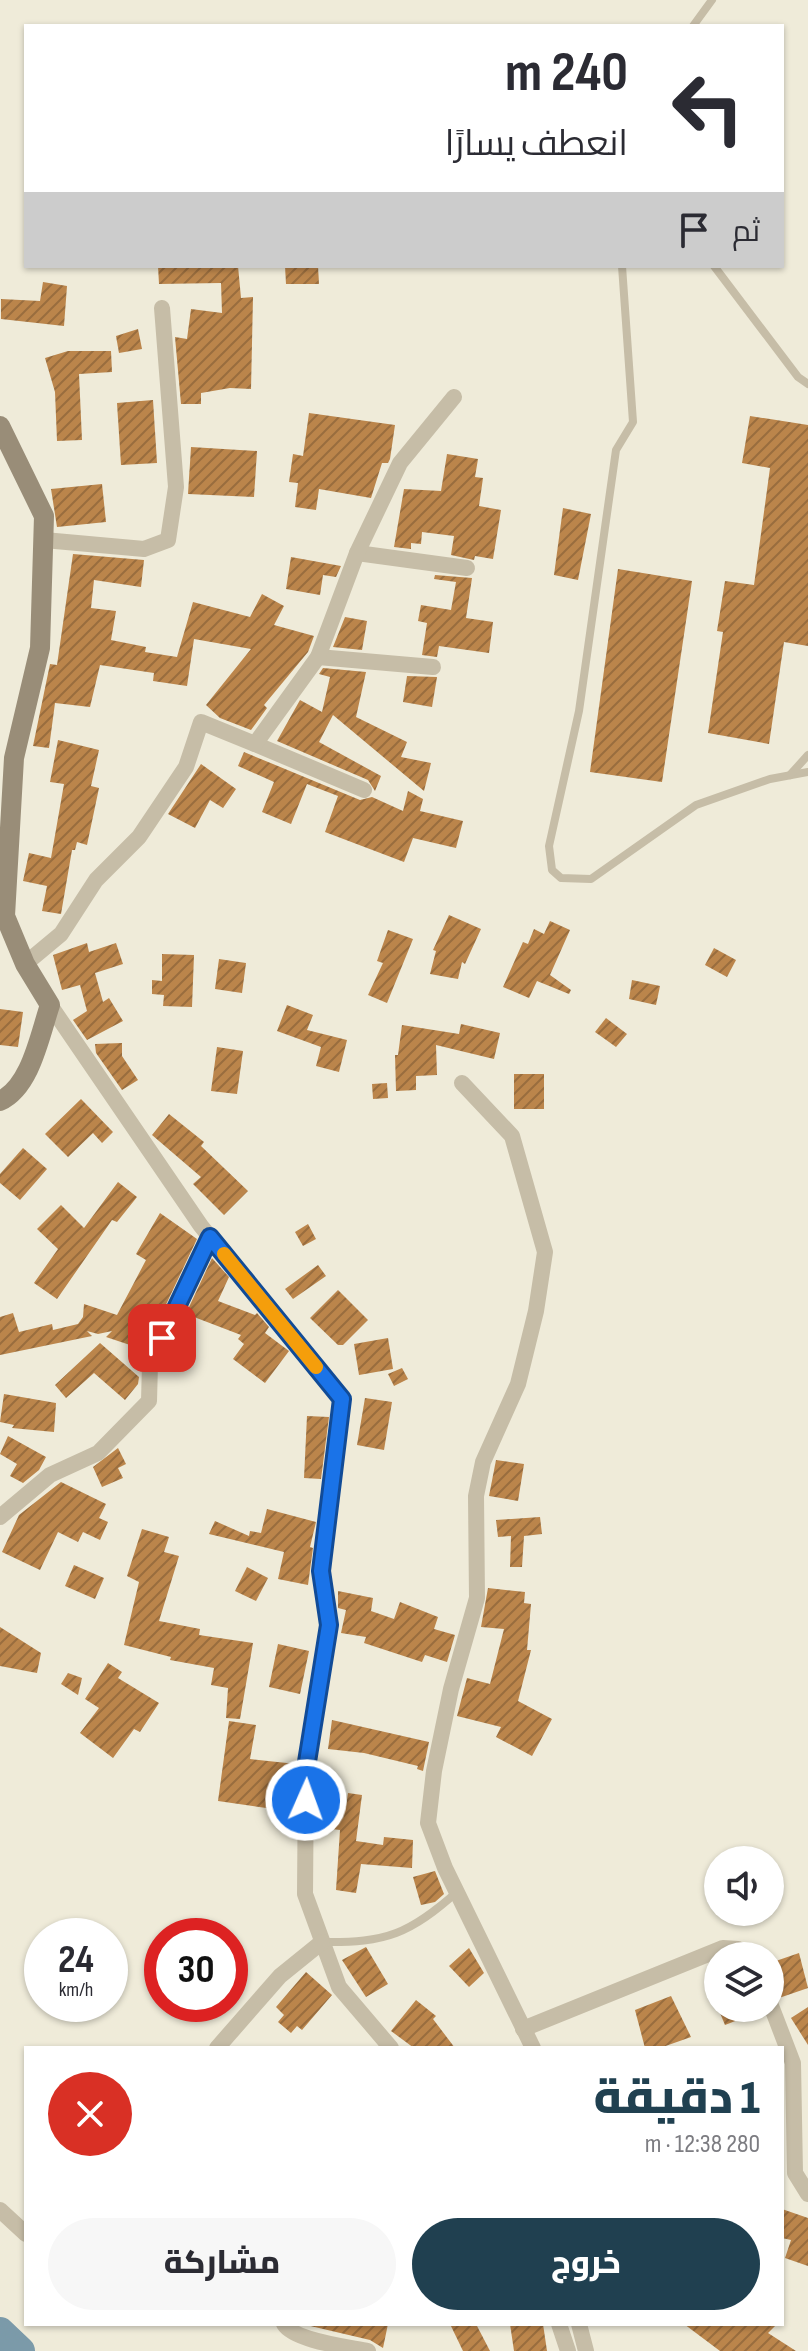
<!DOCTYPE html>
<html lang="ar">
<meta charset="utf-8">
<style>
body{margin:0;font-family:"Sofia Sans Condensed",Cairo,sans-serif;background:#f7f7f7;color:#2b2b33;direction:rtl;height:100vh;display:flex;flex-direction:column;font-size:30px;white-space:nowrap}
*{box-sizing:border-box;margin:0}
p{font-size:26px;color:#7c7c81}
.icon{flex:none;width:44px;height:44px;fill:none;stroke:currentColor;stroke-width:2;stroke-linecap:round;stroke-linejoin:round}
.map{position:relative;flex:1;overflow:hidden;direction:ltr}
.panel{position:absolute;left:24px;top:2046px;width:760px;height:280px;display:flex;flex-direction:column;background:#fff;border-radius:0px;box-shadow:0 2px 6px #0004;direction:rtl}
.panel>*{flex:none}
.banner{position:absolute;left:24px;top:24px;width:760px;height:244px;border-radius:0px;box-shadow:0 2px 6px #0004;direction:rtl;background:#fff;color:#2b2b33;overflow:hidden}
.controls{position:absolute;left:704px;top:1846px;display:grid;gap:16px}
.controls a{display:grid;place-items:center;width:80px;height:80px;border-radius:50%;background:#fff;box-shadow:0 2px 6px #0004;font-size:40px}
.speed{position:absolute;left:24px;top:1918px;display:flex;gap:16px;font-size:40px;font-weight:700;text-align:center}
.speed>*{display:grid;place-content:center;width:104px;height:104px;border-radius:50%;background:#fff;box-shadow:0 2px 6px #0004;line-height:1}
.speed small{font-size:20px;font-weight:400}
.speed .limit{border:12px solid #d22;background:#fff;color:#111}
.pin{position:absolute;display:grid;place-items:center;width:68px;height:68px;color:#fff;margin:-34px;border-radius:16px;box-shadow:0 4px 12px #0006}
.me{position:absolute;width:88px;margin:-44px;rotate:2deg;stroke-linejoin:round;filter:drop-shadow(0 0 6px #0008)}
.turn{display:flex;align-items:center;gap:28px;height:168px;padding:0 24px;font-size:36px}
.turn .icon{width:104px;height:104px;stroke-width:2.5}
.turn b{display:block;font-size:56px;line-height:68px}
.then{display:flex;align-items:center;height:76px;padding:0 24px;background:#0003;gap:16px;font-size:30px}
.round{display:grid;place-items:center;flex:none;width:84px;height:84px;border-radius:42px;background:#f7f7f7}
.overview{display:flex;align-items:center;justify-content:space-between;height:136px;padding:0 24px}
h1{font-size:48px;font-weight:800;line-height:60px;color:#204050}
.action{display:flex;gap:16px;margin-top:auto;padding:16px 24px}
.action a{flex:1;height:92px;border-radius:48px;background:#204050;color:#fff;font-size:32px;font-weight:800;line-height:92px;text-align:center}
.action a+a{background:#f7f7f7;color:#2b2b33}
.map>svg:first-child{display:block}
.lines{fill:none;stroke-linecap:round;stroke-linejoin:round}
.river{stroke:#7b9aa9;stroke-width:30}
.building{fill:url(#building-hatch)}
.lane{stroke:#c6bda7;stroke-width:8}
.street{stroke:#c6bda7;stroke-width:16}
.secondary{stroke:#998d78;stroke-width:20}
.route-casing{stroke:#114b97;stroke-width:20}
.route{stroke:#1a73e8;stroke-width:14}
.slow{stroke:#f59e0b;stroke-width:14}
</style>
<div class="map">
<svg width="808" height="2351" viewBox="0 0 808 2351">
<defs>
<pattern id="building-hatch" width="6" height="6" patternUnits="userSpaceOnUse" patternTransform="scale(2)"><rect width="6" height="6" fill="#bb854b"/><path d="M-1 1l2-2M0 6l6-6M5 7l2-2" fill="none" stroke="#996d3e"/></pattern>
</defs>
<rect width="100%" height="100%" fill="#efebd9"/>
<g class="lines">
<path class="river" d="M0,2332L20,2351"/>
</g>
<g class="building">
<path d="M158,266H238L241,298L253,297L251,389L230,388L201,393V404H181L175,337L187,339L191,309L222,313L221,283L159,284Z"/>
<path d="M285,266H318L319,284H286Z"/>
<path d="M43,282L67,286L64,326L1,319V299L40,301Z"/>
<path d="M138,329L142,349L119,353L116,336Z"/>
<path d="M68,351H111L112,372L79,374L82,440L57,441L55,392L45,358Z"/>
<path d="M153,400L157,463L121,465L117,403Z"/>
<path d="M309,413L395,425L390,459L388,463H382L371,498L319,489L316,510L295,507L298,483L289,482L293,454L303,456Z"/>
<path d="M750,416L808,425V646L784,642L769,744L708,733L723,632L717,631L725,581L754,585L770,468L742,463Z"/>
<path d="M191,447L257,451L254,497L188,494Z"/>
<path d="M447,454L478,459L475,477L483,478L479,506L501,510L493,559L475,556L474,560L451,555L454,536L422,532L421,544L411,543V549L394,547L404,489L441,491Z"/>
<path d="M102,484L106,522L57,527L51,489Z"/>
<path d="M563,508L591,514L578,580L554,575Z"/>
<path d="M73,554L144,560L141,587L94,580L91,608L116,611L111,640L146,647L145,652L177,657L193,602L250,617L262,594L284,606L274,625L314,636L308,652L264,705L267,708L251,730L220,718L206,705L251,649L194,639L187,686L153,681L154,673L100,665L90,707L55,703L49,748L33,746L50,664L57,665Z"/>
<path d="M291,557L341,566L336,577L323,575L320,595L286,589Z"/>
<path d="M618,569L692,581L662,782L590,772Z"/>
<path d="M435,575L472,578L466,618L493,622L489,653L439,646L437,657L422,655L427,623L418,621L421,605L451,610L456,582L434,579Z"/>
<path d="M345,617L367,621L362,650L333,647Z"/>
<path d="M323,668L366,672L356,717L407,742L401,757L431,763L424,791L333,715L319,742L381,776L375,791L368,780L277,741L300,700L322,712L330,677L319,674Z"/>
<path d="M407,676L437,677L432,707L403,702Z"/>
<path d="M58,740L99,750L91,786L99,788L87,845L77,842L75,850H72L61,914L42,911L47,886L23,881L29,853L51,858L64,784L50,782Z"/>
<path d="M244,752L360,800L372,797L403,811L408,791L423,799L420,811L463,821L456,848L413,838L404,862L325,832L338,796L307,784L291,824L262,812L274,782L238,766Z"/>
<path d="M201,764L236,789L223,808L210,800L195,828L168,814Z"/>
<path d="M449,915L481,929L465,964L462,962L458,979L430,974L436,951L433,950Z"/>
<path d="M550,921L570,930L550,975L571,990L569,994L537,981L529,998L503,987L523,942L528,944L534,929L544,934Z"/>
<path d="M388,930L413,939L387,1003L368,995L383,963L377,961Z"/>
<path d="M87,943L89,952L116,943L123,964L95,973L103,1002L109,998L123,1021L87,1040L73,1020L87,1011L80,985L62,990L53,955Z"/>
<path d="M714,948L736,960L727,977L705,965Z"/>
<path d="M162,954L194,955L192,1007L163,1006L164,995L152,994V980L162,981Z"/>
<path d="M219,959L246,963L242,993L215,989Z"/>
<path d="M632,980L660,986L656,1005L629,999Z"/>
<path d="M287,1005L313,1015L307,1030L347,1040L339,1072L316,1066L321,1047L277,1031Z"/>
<path d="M0,1009L23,1012L18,1047L0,1045Z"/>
<path d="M606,1018L627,1034L616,1047L595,1032Z"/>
<path d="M461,1024L500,1033L494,1059L436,1045L437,1075L416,1076V1090L396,1091L395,1055H398L402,1025L459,1034Z"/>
<path d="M122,1043V1056L138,1080L122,1090L96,1053L95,1044Z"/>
<path d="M217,1047L243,1051L237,1094L211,1091Z"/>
<rect x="514" y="1074" width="30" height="35"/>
<path d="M387,1083L388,1098L373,1099L372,1084Z"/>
<path d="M81,1099L113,1132L102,1143L93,1133L68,1157L45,1134Z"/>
<path d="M169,1114L204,1142L201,1146L248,1191L224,1215L193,1184L201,1177L152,1135Z"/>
<path d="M23,1148L47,1169L20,1200L0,1183V1174Z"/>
<path d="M118,1182L137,1197L117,1222L112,1220L57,1299L34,1283L58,1249L37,1229L61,1205L84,1228Z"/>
<path d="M160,1213L197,1239L162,1313H154L139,1348L106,1337L112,1331L98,1334L87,1331L92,1336L0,1355V1317L13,1313L19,1332L52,1324L53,1330L78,1324L83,1317L84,1304L117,1315L146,1260L136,1254Z"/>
<path d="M308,1224L316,1239L303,1246L295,1232Z"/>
<path d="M212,1258L229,1277L218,1301L255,1315L257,1313L269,1327L265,1333L289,1351L265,1383L233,1359L244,1344L238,1339L241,1335L194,1317L190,1326L182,1322Z"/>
<path d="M318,1265L326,1276L293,1299L285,1289Z"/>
<path d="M338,1290L368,1320L343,1345H338L310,1318Z"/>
<path d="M388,1338L393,1369L359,1375L354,1344Z"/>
<path d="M100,1343L139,1377L138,1384L125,1400L94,1373L66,1398L55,1385Z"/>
<path d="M402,1368L408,1379L394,1386L388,1374Z"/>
<path d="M4,1394L56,1403L54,1432L12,1428L14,1425L0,1422Z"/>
<path d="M365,1398L392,1402L384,1450L357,1445Z"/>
<path d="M307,1416L329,1417L321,1479L304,1478Z"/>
<path d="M8,1436L46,1457L39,1470L23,1483L10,1476L17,1464L0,1454Z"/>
<path d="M118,1448L126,1464L118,1468L123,1478L102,1487L93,1467Z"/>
<path d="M496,1460L524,1464L518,1501L489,1496Z"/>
<path d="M61,1482L106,1504L99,1518L108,1522L100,1540L83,1532L78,1542L58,1532L40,1570L2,1552L19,1515Z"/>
<path d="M267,1509L316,1522L310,1547L313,1548L308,1585L278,1579L284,1552L209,1534L215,1521L249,1536L250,1531L261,1533Z"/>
<path d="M540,1517L542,1534L524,1536L522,1567H510L511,1536L498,1537L496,1520Z"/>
<path d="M142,1529L169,1537L164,1552L179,1556L159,1621L200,1629L199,1635L253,1643L240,1719L226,1718L228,1688L211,1685L214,1668L170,1660L171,1657L124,1645L139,1582L127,1576Z"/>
<path d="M74,1565L104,1578L95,1599L65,1586Z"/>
<path d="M247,1567L268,1578L256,1601L235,1591Z"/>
<path d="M488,1588L525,1592L524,1603L531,1604L527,1650H531L518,1701L552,1719L532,1756L496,1737L501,1727L457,1716L467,1678L490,1684L504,1629L481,1627Z"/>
<path d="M338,1591L373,1598L371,1611L394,1619L400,1602L438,1617L434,1629L455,1635L447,1662L425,1655L422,1662L364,1643L366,1637L341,1633L346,1610L338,1608Z"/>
<path d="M0,1627L41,1653L37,1673L0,1666Z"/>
<path d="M278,1644L309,1651L300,1694L269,1687Z"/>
<path d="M108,1663L122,1672L118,1678L159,1703L140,1732L134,1729L113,1758L80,1733L99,1708L85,1699Z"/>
<path d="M68,1673L82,1678L78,1695L61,1684Z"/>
<path d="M332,1720L429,1742L423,1771L417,1769L418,1766L364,1753L328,1749Z"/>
<path d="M229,1721L256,1725L250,1759L296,1764L295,1787L282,1785L280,1810L218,1801Z"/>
<path d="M348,1793L362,1795L356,1841L383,1845L384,1837L413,1840L412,1868L361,1864L356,1893L336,1890L340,1830L324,1828L327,1803L346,1806Z"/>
<path d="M435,1871L444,1894L435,1902L421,1905L413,1877Z"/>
<path d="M366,1947L388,1984L366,1997L342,1960Z"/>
<path d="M469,1948L484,1973L469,1987L449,1966Z"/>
<path d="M799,1953L808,1988L779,1998L770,1985V1963Z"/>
<path d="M306,1972L332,1995L302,2030L297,2026L291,2033L278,2022L284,2015L276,2007Z"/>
<path d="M671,1996L691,2037L660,2048H645L635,2010Z"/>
<path d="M416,2000L436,2016L433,2019L455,2048H414L391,2031Z"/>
<path d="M808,2007V2045L791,2018Z"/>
<path d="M718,2008H760L761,2011L725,2025Z"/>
<path d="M782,2209L808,2218V2266L785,2258L791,2240L782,2238Z"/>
<path d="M302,2324H388L383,2348L370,2340Z"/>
<path d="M450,2324H476L490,2351H463Z"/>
<path d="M510,2324H543L547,2351H514Z"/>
<path d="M684,2324H777L768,2333L796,2351H720Z"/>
</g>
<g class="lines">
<g class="lane">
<path d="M693,26L712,0"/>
<path d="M622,266L633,422L616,450L579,711L549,846L552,870L561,878L591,879L696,805L770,779L808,772"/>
<path d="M714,266L798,377L808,384"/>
<path d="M790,775L808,755"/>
<path d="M323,1942C386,1943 410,1934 458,1891"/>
</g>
<g class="street">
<path d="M44,540L144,549L168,540L176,487L162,308"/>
<path d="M357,553L467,568"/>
<path d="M318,657L433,667"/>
<path d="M255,744L364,790"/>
<path d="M25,964L61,934L96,880L139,837L186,767L201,722L255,744L318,657L357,553L400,463L454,397"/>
<path d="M50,1005L201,1226L342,1399L321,1571L329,1625L306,1768L305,1894L339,1987L391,2048"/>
<path d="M462,1083L512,1136L545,1252L536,1311L518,1384L483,1462L476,1496L477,1598L451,1689L434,1771L428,1823L445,1868L533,2048"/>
<path d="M0,1517L50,1475L98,1453L149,1401L150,1364L210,1237"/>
<path d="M770,2003L793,2063L795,2173L808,2194"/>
<path d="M523,2029L723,1948L738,1949L747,1956"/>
<path d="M217,2048L280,1976L322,1942"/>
<path d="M0,2210L26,2234"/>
<path d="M284,2324C294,2341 349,2347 368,2351"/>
<path d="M559,2324L568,2351"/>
<path d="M579,2324L586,2351"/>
</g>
<path class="secondary" d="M0,426L44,516L40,648L14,758L5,916L25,964L50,1005C40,1034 31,1087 0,1101"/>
</g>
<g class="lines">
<g class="route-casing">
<path id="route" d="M162,1338L210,1237L342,1399L321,1571L329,1625L306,1768V1800"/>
</g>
<use href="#route" class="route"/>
<path class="slow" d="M224,1254L316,1367"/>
</g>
</svg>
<div class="controls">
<a><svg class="icon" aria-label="sound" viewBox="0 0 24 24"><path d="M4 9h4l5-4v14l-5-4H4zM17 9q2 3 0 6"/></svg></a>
<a><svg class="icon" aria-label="layers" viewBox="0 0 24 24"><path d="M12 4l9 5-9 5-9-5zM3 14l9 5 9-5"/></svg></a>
</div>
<div class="speed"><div>24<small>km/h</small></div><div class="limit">30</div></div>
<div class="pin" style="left:162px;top:1338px;background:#d93025"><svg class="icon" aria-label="arrive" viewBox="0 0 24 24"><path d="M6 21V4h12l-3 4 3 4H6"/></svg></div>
<svg class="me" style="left:306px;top:1800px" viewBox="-20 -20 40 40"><circle r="17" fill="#1a73e8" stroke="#fff" stroke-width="3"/><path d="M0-11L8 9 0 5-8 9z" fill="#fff"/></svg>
<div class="banner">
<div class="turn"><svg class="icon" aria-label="left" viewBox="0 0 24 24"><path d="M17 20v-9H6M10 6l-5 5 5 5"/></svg><div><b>240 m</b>انعطف يسارًا</div></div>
<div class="then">ثم<svg class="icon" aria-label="arrive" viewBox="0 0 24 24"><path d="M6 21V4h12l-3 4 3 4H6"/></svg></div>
</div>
<section class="panel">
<div class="overview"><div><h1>1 دقيقة</h1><p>280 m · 12:38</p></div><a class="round" style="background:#d93025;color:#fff"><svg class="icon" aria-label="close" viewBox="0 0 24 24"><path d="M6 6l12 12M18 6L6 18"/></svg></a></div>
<div class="action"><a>خروج</a><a>مشاركة</a></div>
</section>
</div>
